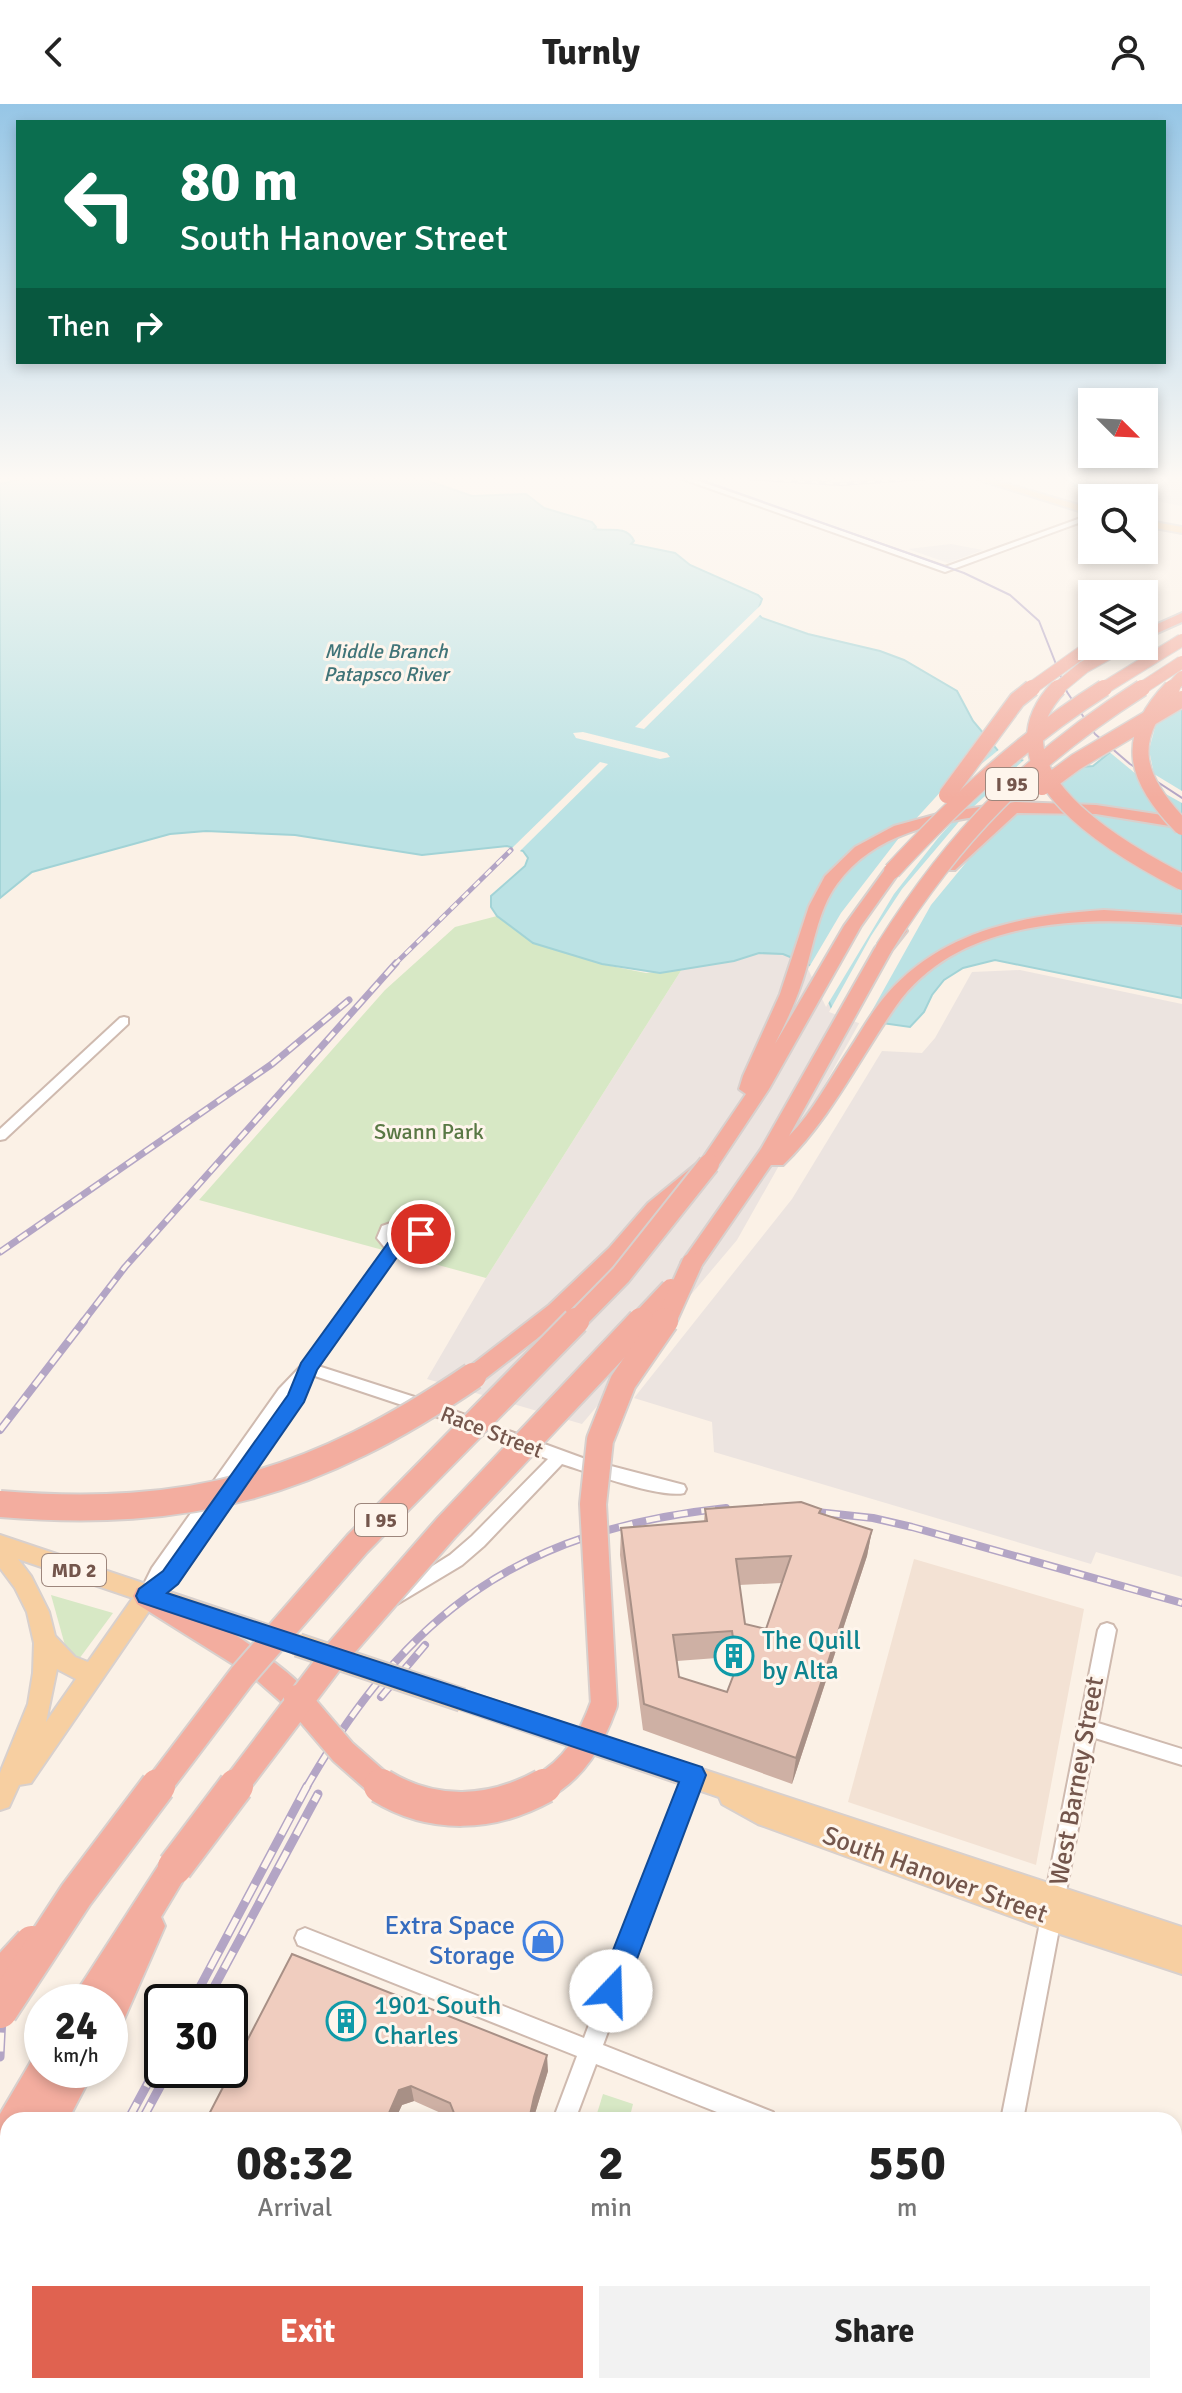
<!DOCTYPE html>
<style>
body{margin:0;font-family:Signika,sans-serif;background:#f2f2f2;color:#222;height:100vh;display:flex;flex-direction:column;font-size:30px;white-space:nowrap}
*{box-sizing:border-box;margin:0}
p{font-size:26px;color:#767676}
.icon{flex:none;width:44px;height:44px;fill:none;stroke:currentColor;stroke-width:2;stroke-linecap:round;stroke-linejoin:round}
.map{position:relative;flex:1;overflow:hidden}
.side{position:absolute;left:0px;top:2008px;width:1182px;height:282px;display:flex;flex-direction:column;background:#fff;border-radius:24px 24px 0 0;box-shadow:0 4px 12px #0003}
.side>*{flex:none}
.top-card{position:absolute;left:16px;top:16px;width:1150px;height:244px;border-radius:0px;box-shadow:0 4px 12px #0003;background:#0b6e4f;color:#fff;overflow:hidden}
.needle{width:52px;rotate:114deg}
.fabs{position:absolute;left:1078px;top:284px;display:grid;gap:16px}
.fabs a{display:grid;place-items:center;width:80px;height:80px;border-radius:0px;background:#fff;box-shadow:0 4px 12px #0003;font-size:40px}
.speed{position:absolute;left:24px;top:1880px;display:flex;gap:16px;font-size:40px;font-weight:700;text-align:center}
.speed>*{display:grid;place-content:center;width:104px;height:104px;border-radius:50%;background:#fff;box-shadow:0 4px 12px #0003;line-height:1}
.speed small{font-size:20px;font-weight:400}
.speed .limit{border:4px solid #111;border-radius:12px;background:#fff;color:#111}
.pin{position:absolute;display:grid;place-items:center;width:68px;height:68px;color:#fff;margin:-34px;border:4px solid #fff;border-radius:50%;box-shadow:0 2px 8px #0007}
.me{position:absolute;width:88px;margin:-44px;rotate:21deg;stroke-linejoin:round;filter:drop-shadow(0 0 6px #0008)}
.turn{display:flex;align-items:center;gap:28px;height:168px;padding:0 32px;font-size:36px}
.turn .icon{width:104px;height:104px;stroke-width:2.5}
.turn b{display:block;font-size:56px;line-height:68px}
.then{display:flex;align-items:center;height:76px;padding:0 32px;background:#0003;gap:16px;font-size:30px}
.eta{display:flex;justify-content:space-evenly;align-items:center;height:136px;text-align:center}
.eta b{font-size:48px;font-weight:700;line-height:56px}
.action{display:flex;gap:16px;margin-top:auto;padding:16px 32px}
.action a{flex:1;height:92px;border-radius:0px;background:#e06250;color:#fff;font-size:32px;font-weight:700;line-height:92px;text-align:center}
.action a+a{background:#f2f2f2;color:#222}
header{display:flex;justify-content:space-between;align-items:center;height:104px;padding:0 32px;background:#fff;font-size:36px;font-weight:700}
.map>svg:first-child{display:block}
.residential{fill:#f3e2d4}
.industrial{fill:#ece4e0}
.green{fill:#d7e8c5}
.water{fill:#bbe2e4;stroke:#a2d3d6;stroke-width:2}
.pier{fill:#fbf1e6}
.lines{fill:none;stroke-linecap:round;stroke-linejoin:round}
.minor-casing{stroke:#cfbaaf;stroke-width:4}
.major-casing{stroke:#d8d0cd;stroke-width:4}
.highway-casing{stroke:#d8d0cd;stroke-width:4}
.minor{fill:#fff;fill-rule:evenodd}
.major{fill:#f7cfa1;fill-rule:evenodd}
.highway{fill:#f3ad9f;fill-rule:evenodd}
.tram{stroke:#b3a5c5;stroke-width:2}
.rail-far4-casing{stroke:#b3a5c5;stroke-width:4}
.rail-far3-casing{stroke:#b3a5c5;stroke-width:5}
.rail-far2-casing{stroke:#b3a5c5;stroke-width:7}
.rail-far1-casing{stroke:#b3a5c5;stroke-width:8}
.rail-casing{stroke:#b3a5c5;stroke-width:9}
.rail-far4{stroke:#fef5ec;stroke-width:2;stroke-dasharray:7;stroke-linecap:butt}
.rail-far3{stroke:#fef5ec;stroke-width:3;stroke-dasharray:8;stroke-linecap:butt}
.rail-far2{stroke:#fef5ec;stroke-width:4;stroke-dasharray:11;stroke-linecap:butt}
.rail-far1{stroke:#fef5ec;stroke-width:5;stroke-dasharray:14;stroke-linecap:butt}
.rail{stroke:#fef5ec;stroke-width:6;stroke-dasharray:19;stroke-linecap:butt}
.major-bridge-casing{stroke:#d8d0cd;stroke-width:26;stroke-linecap:butt}
.highway-bridge-far4-casing{stroke:#d8d0cd;stroke-width:14;stroke-linecap:butt}
.highway-bridge-far3-casing{stroke:#d8d0cd;stroke-width:19;stroke-linecap:butt}
.highway-bridge-far2-casing{stroke:#d8d0cd;stroke-width:24;stroke-linecap:butt}
.highway-bridge-far1-casing{stroke:#d8d0cd;stroke-width:30;stroke-linecap:butt}
.highway-bridge-casing{stroke:#d8d0cd;stroke-width:38;stroke-linecap:butt}
.major-bridge{stroke:#f7cfa1;stroke-width:22}
.highway-bridge-far4{stroke:#f3ad9f;stroke-width:12}
.highway-bridge-far3{stroke:#f3ad9f;stroke-width:16}
.highway-bridge-far2{stroke:#f3ad9f;stroke-width:20}
.highway-bridge-far1{stroke:#f3ad9f;stroke-width:26}
.highway-bridge{stroke:#f3ad9f;stroke-width:34}
.wall{fill:#ceb0a4;fill-rule:evenodd}
.shaded-wall{fill:#a89086}
.building{fill:#f0cdbf;stroke:#a89086;stroke-width:2;fill-rule:evenodd}
.route{fill:#1a73e8;stroke:#114b97;stroke-width:2}
.labels{text-anchor:middle;dominant-baseline:central;stroke-width:6;stroke-linejoin:round;paint-order:stroke}
.far-water-label{font-size:20px;font-style:italic;fill:#407478;stroke:#fef5ec}
.shield{fill:#fef5ec;stroke:#9d867c;stroke-width:2}
.shield-label{font-size:20px;font-weight:bold;fill:#74564c}
.park-label{font-size:22px;fill:#597844;stroke:#fef5ec}
.street-label{font-size:22px;fill:#74564c;stroke:#fef5ec}
.near-culture-label{font-size:26px;fill:#0d838f;stroke:#fef5ec;text-anchor:start}
.near-street-label{font-size:26px;fill:#74564c;stroke:#fef5ec}
.near-shop-label{font-size:26px;fill:#366cbe;stroke:#fef5ec;text-anchor:end}
</style>
<header><svg class="icon" aria-label="back" viewBox="0 0 24 24"><path d="M15 5l-7 7 7 7"/></svg>Turnly<svg class="icon" aria-label="person" viewBox="0 0 24 24"><circle cx="12" cy="8" r="4"/><path d="M4 21q1-7 8-7t8 7"/></svg></header>
<div class="map">
<svg width="1182" height="2289" viewBox="0 0 1182 2289">
<rect width="100%" height="100%" fill="#fbf1e6"/>
<path class="residential" d="M914,1455L1084,1505L1036,1761L848,1698Z"/>
<g class="industrial">
<path d="M1095,373H1182V402L1134,393Z"/>
<path d="M951,440L983,446L948,459L908,445Z"/>
<path d="M759,849L783,850L814,863L861,916L737,1136L582,1320L427,1275L486,1174L682,865L734,857Z"/>
<path d="M1020,866L1182,900V1473L1096,1448L1091,1460L714,1348L712,1318L634,1294L792,1095L882,947L922,949L935,934L972,868Z"/>
</g>
<g class="green">
<path d="M497,812L533,839L601,860L646,869L682,865L486,1174L199,1096L385,886L455,823Z"/>
<path d="M51,1491L113,1509L79,1555L66,1545Z"/>
<path d="M603,1990L633,2000L629,2016H595Z"/>
</g>
<g class="water">
<path d="M31,373H417L472,392L526,390L544,404L592,418L596,423L594,425C607,428 626,420 634,437L631,440L675,449L690,461L758,491L762,495L757,509L762,514L808,530L880,547L904,556L957,587L973,617L999,648L1035,661L1058,665L1093,662L1182,590V894L995,856L963,864L944,876L932,891L924,908L910,923L861,916L832,905L814,863L783,850L759,849L734,857L660,869L602,860L533,839L497,812L491,803V792L525,762L528,754L523,747L507,742L422,751L295,731L206,727L170,730L50,763L32,768L0,794V380Z"/>
<path d="M1063,373H1095L1137,394H1094Z"/>
</g>
<g class="pier">
<path d="M765,497L762,509L644,625L635,623Z"/>
<path d="M1179,587L1157,616L1149,646L1154,670L1182,687V699L1164,689L1171,719L1084,706L1093,733L1062,705L1021,706L978,744L931,801L864,921L829,908L871,832L902,785L963,713H957L938,734L894,790L826,903L808,865L841,809L902,730L850,762L827,794L805,864L822,779L913,718L945,683L974,666L1001,644L1010,650L1011,662L966,705H971L1025,655L1056,660L1051,665L1077,701L1162,712L1136,670L1107,646L1142,611Z"/>
<path d="M583,628L667,649L670,653L660,655L576,634L573,629Z"/>
<path d="M600,658L608,660L519,748L510,746Z"/>
</g>
<g class="lines">
<g class="minor-casing">
<g id="minor">
<path d="M677,373H687L945,463L1092,410V414L945,468Z"/>
<path d="M826,373H833L830,375Z"/>
<path d="M124,913L128,914V920L5,1035L0,1036V1025L120,914Z"/>
<path d="M405,1114L425,1123L427,1135L411,1147H399L318,1262L427,1297L588,1356L684,1381L686,1385L684,1389C662,1395 587,1368 562,1360L484,1442L462,1461L397,1500L391,1498L388,1493L391,1488L450,1451L472,1432L548,1355L432,1311L312,1271L302,1297L177,1479C167,1487 154,1502 141,1497L138,1492L152,1464L279,1285L303,1260L386,1145L377,1134L382,1122ZM404,1124L413,1128V1133L404,1139L394,1137L391,1134L393,1128Z"/>
<path d="M1107,1519L1113,1521L1116,1526L1098,1619L1182,1645V1661L1095,1634L1023,2016H1001L1078,1626L1077,1623L1080,1617L1098,1526L1101,1521Z"/>
<path d="M693,1662L700,1665L703,1671L603,1941L773,2008L776,2016H737L596,1960L575,2016H553L577,1952L298,1841L295,1834L298,1827L305,1824L584,1934L683,1671L686,1665Z"/>
<path d="M1174,2166L1182,2169V2193L1174,2190Z"/>
<path d="M494,2282H518L516,2289H492Z"/>
<path d="M950,2282H974L972,2289H948Z"/>
</g>
</g>
<g class="major-casing">
<g id="major">
<path d="M970,373H984L1092,405V411Z"/>
<path d="M1144,416L1182,423V429L1144,422Z"/>
<path d="M0,1431L292,1529L295,1536L292,1543L284,1546L153,1501L31,1679L19,1681L9,1703L0,1706V1669L28,1600L33,1569L34,1539L27,1508L15,1484L0,1464ZM18,1455L133,1494L88,1558L75,1553L55,1532L49,1508L31,1472ZM57,1565L76,1575L46,1618Z"/>
<path d="M462,1586L1182,1823V1870L1051,1827L758,1720L722,1700L719,1693L454,1603L450,1596L454,1589Z"/>
</g>
</g>
<g class="highway-casing">
<g id="highway">
<path d="M1182,509V518L1144,535V526Z"/>
<path d="M1015,698L1096,701L1182,714V724L1096,710L1017,709L955,766H943V760L995,710C937,718 874,729 837,780C817,807 813,846 802,878C795,900 785,920 775,940L844,822L886,764L892,762L900,767L861,822L769,985L716,1065L664,1109L625,1154L565,1213L481,1278L473,1281L465,1278L461,1272L465,1266L549,1201L609,1144L648,1099L702,1055L746,990L739,985L743,972L780,890L809,802L825,772L855,743L894,722L945,708Z"/>
<path d="M1104,806L1182,811V821C1085,812 959,813 896,902C859,955 830,1016 783,1061H771L700,1164H684L681,1159L761,1045L875,844L892,823H904L907,827L892,846L789,1032C813,1008 830,974 849,946C861,928 872,907 887,890C943,826 1024,811 1104,806Z"/>
<path d="M147,1481C178,1491 298,1567 311,1594L307,1603L297,1607L287,1603L252,1572L137,1500L133,1492L137,1484Z"/>
<path d="M175,1748L186,1753L191,1763L161,1813L165,1822L122,1920L110,1925V1898H70L164,1753Z"/>
<path d="M42,1950V1966H94L68,2016H8V2054L0,2058V2010L33,1954Z"/>
<path d="M8,2072V2119L0,2122V2075Z"/>
</g>
</g>
<use href="#minor" class="minor"/>
<use href="#major" class="major"/>
<use href="#highway" class="highway"/>
<path class="tram" d="M693,373L964,469L1010,491L1039,517L1067,588L1095,630L1130,660L1182,694"/>
<g class="rail-far4-casing">
<path id="rail-far4" d="M728,373L840,380L942,373"/>
</g>
<g class="rail-far3-casing">
<path id="rail-far3" d="M394,861L511,746"/>
</g>
<g class="rail-far2-casing">
<g id="rail-far2">
<path d="M0,1148L272,960L349,896"/>
<path d="M82,1219L125,1163L396,859"/>
</g>
</g>
<g class="rail-far1-casing">
<g id="rail-far1">
<path d="M0,1326L84,1217"/>
<path d="M798,1406L873,1414L912,1423L1182,1499"/>
<path d="M381,1593L425,1541"/>
<path d="M306,1684C408,1507 521,1426 726,1404"/>
</g>
</g>
<g class="rail-casing">
<g id="rail">
<path d="M0,1853L4,1871L0,1953"/>
<path d="M192,1898L307,1682"/>
<path d="M206,1898L318,1690"/>
<path d="M128,2016L162,1953"/>
<path d="M142,2016L169,1966"/>
<path d="M0,2253L8,2238"/>
<path d="M0,2281L8,2266"/>
</g>
</g>
<use href="#rail-far4" class="rail-far4"/>
<use href="#rail-far3" class="rail-far3"/>
<use href="#rail-far2" class="rail-far2"/>
<use href="#rail-far1" class="rail-far1"/>
<use href="#rail" class="rail"/>
<g class="major-bridge-casing">
<path id="major-bridge" d="M298,1541L462,1596"/>
</g>
<g class="highway-bridge-far4-casing">
<g id="highway-bridge-far4">
<path d="M1029,586L1088,544"/>
<path d="M1056,586L1084,563L1122,542"/>
<path d="M1101,586L1182,536"/>
<path d="M1139,586L1182,558"/>
<path d="M1170,586L1182,573"/>
</g>
</g>
<g class="highway-bridge-far3-casing">
<g id="highway-bridge-far3">
<path d="M1058,584C980,667 1120,746 1182,778"/>
<path d="M1172,584C1122,636 1136,676 1182,723"/>
<path d="M1042,683L1076,658L1182,595"/>
<path d="M947,691L1017,596L1032,584"/>
<path d="M892,767C957,697 1023,635 1104,584"/>
<path d="M884,844C955,731 1029,656 1142,584"/>
</g>
</g>
<g class="highway-bridge-far2-casing">
<g id="highway-bridge-far2">
<path d="M574,1219L621,1171L709,1060"/>
<path d="M639,1219L671,1185"/>
<path d="M665,1219L692,1159"/>
</g>
</g>
<g class="highway-bridge-far1-casing">
<g id="highway-bridge-far1">
<path d="M0,1400C190,1416 316,1379 473,1272"/>
<path d="M297,1594L343,1648L384,1684"/>
<path d="M157,1684L242,1572L357,1440L576,1217"/>
<path d="M234,1684L331,1556L446,1424L641,1217"/>
<path d="M540,1684C575,1665 591,1636 604,1600L593,1400L600,1336L623,1278L665,1217"/>
</g>
</g>
<g class="highway-bridge-casing">
<g id="highway-bridge">
<path d="M381,1682C433,1714 492,1711 544,1682"/>
<path d="M175,1763L236,1682"/>
<path d="M0,1874L32,1839"/>
<path d="M0,1907L76,1791L158,1682"/>
</g>
</g>
<use href="#major-bridge" class="major-bridge"/>
<use href="#highway-bridge-far4" class="highway-bridge-far4"/>
<use href="#highway-bridge-far3" class="highway-bridge-far3"/>
<use href="#highway-bridge-far2" class="highway-bridge-far2"/>
<use href="#highway-bridge-far1" class="highway-bridge-far1"/>
<use href="#highway-bridge" class="highway-bridge"/>
</g>
<g class="wall">
<path d="M705,1405L820,1410L872,1426L867,1452L792,1680L643,1626L620,1451L621,1424L704,1417ZM782,1479L766,1525L745,1520L739,1481ZM730,1553L732,1574L727,1588L679,1573L677,1557Z"/>
<path d="M292,1850L548,1967L533,2016H452V2014L414,1997L402,2001L395,2016H206Z"/>
<path d="M428,2282H460L457,2289H443Z"/>
</g>
<g class="shaded-wall">
<path d="M872,1426L867,1452L792,1680L796,1654Z"/>
<path d="M547,1951L548,1967L533,2016H529L534,1993Z"/>
<path d="M411,1982L414,1997L402,2001L395,2016H386L399,1986Z"/>
<path d="M453,2282H460L457,2289H454Z"/>
</g>
<g class="building">
<path d="M801,1398L821,1405L819,1409L872,1426L796,1654L644,1600L621,1424L707,1417L705,1405ZM791,1452L766,1525L745,1520L736,1455ZM732,1527L737,1562L727,1588L679,1573L673,1531Z"/>
<path d="M292,1850L547,1951L534,1993L529,2016H452L454,2009L450,1999L411,1982L399,1986L386,2016H206Z"/>
<path d="M534,2282H817L816,2289H531Z"/>
</g>
<linearGradient id="sky" x2="0" y2="1"><stop stop-color="#96c6e6"/><stop offset="0.54" stop-color="#fdf9f4"/><stop offset="1" stop-color="#fdf9f4" stop-opacity="0"/></linearGradient>
<rect width="1182" height="694" fill="url(#sky)"/>
<path class="route" d="M421,1124L427,1126L430,1130L418,1146L400,1149L317,1266L304,1298L178,1480L167,1489L702,1663L706,1671L625,1887L621,1897L611,1901L601,1897L597,1887L679,1678L139,1498L136,1492L139,1485L163,1467L288,1291L301,1259L388,1139L406,1136L415,1126Z"/>
<defs>
<g id="building-ring" transform="scale(2)"><circle r="9.5" fill="#fef5ec" stroke="#0f9aa8" stroke-width="1.5"/><path d="M-4-6H4V6H1V3H-1V6H-4ZM-2.5-4.3h1.7v1.8h-1.7ZM.8-4.3h1.7v1.8H.8ZM-2.5-1h1.7V.8h-1.7ZM.8-1h1.7V.8H.8Z" fill="#0f9aa8"/></g>
<g id="shop-ring" transform="scale(2)"><circle r="9.5" fill="#fef5ec" stroke="#3f7fe0" stroke-width="1.5"/><path d="M-5-2.5h2.3a2.7 3.5 0 0 1 5.4 0H5L5.5 6h-11ZM-1.5-2.5h3a1.5 2.3 0 0 0-3 0Z" fill="#3f7fe0"/></g>
</defs>
<g fill-rule="evenodd">
<use href="#building-ring" x="734" y="1552"/>
<use href="#shop-ring" x="543" y="1837"/>
<use href="#building-ring" x="346" y="1917"/>
</g>
<g class="labels">
<g class="far-water-label">
<text x="386" y="547">Middle Branch<tspan x="386" dy="23">Patapsco River</tspan></text>
</g>
<g class="shield">
<rect x="986" y="664" width="52" height="32" rx="6"/>
<rect x="355" y="1400" width="52" height="32" rx="6"/>
<rect x="42" y="1450" width="64" height="32" rx="6"/>
</g>
<g class="shield-label">
<text x="1012" y="680">I 95</text>
<text x="381" y="1416">I 95</text>
<text x="74" y="1466">MD 2</text>
</g>
<g class="park-label">
<text x="429" y="1027">Swann Park</text>
</g>
<g class="street-label">
<text transform="translate(492 1328) rotate(21)">Race Street</text>
</g>
<g class="near-culture-label">
<text x="762" y="1537">The Quill<tspan x="762" dy="30">by Alta</tspan></text>
<text x="374" y="1902">1901 South<tspan x="374" dy="30">Charles</tspan></text>
</g>
<g class="near-street-label">
<text transform="translate(1077 1677) rotate(-80)">West Barney Street</text>
<text transform="translate(935 1771) rotate(20)">South Hanover Street</text>
</g>
<g class="near-shop-label">
<text x="515" y="1822">Extra Space<tspan x="515" dy="30">Storage</tspan></text>
</g>
</g>
</svg>
<div class="fabs">
<a><svg class="needle" viewBox="-14 -14 28 28"><path d="M0-13l5 13h-10z" fill="#e53935"/><path d="M0 13l5-13h-10z" fill="#767676"/></svg></a>
<a><svg class="icon" aria-label="search" viewBox="0 0 24 24"><circle cx="10" cy="10" r="6"/><path d="M15 15l6 6"/></svg></a>
<a><svg class="icon" aria-label="layers" viewBox="0 0 24 24"><path d="M12 4l9 5-9 5-9-5zM3 14l9 5 9-5"/></svg></a>
</div>
<div class="speed"><div>24<small>km/h</small></div><div class="limit">30</div></div>
<div class="pin" style="left:421px;top:1130px;background:#d93025"><svg class="icon" aria-label="arrive" viewBox="0 0 24 24"><path d="M6 21V4h12l-3 4 3 4H6"/></svg></div>
<svg class="me" style="left:611px;top:1887px" viewBox="-20 -20 40 40"><circle r="19" fill="#fff"/><path d="M0-13L10 11 0 6-10 11z" fill="#1a73e8"/></svg>
<div class="top-card">
<div class="turn"><svg class="icon" aria-label="left" viewBox="0 0 24 24"><path d="M17 20v-9H6M10 6l-5 5 5 5"/></svg><div><b>80 m</b>South Hanover Street</div></div>
<div class="then">Then<svg class="icon" aria-label="right" viewBox="0 0 24 24"><path d="M7 20v-9h11M14 6l5 5-5 5"/></svg></div>
</div>
<section class="side">
<div class="eta">
<div><b>08:32</b><p>Arrival</p></div>
<div><b>2</b><p>min</p></div>
<div><b>550</b><p>m</p></div>
</div>
<div class="action"><a>Exit</a><a>Share</a></div>
</section>
</div>
